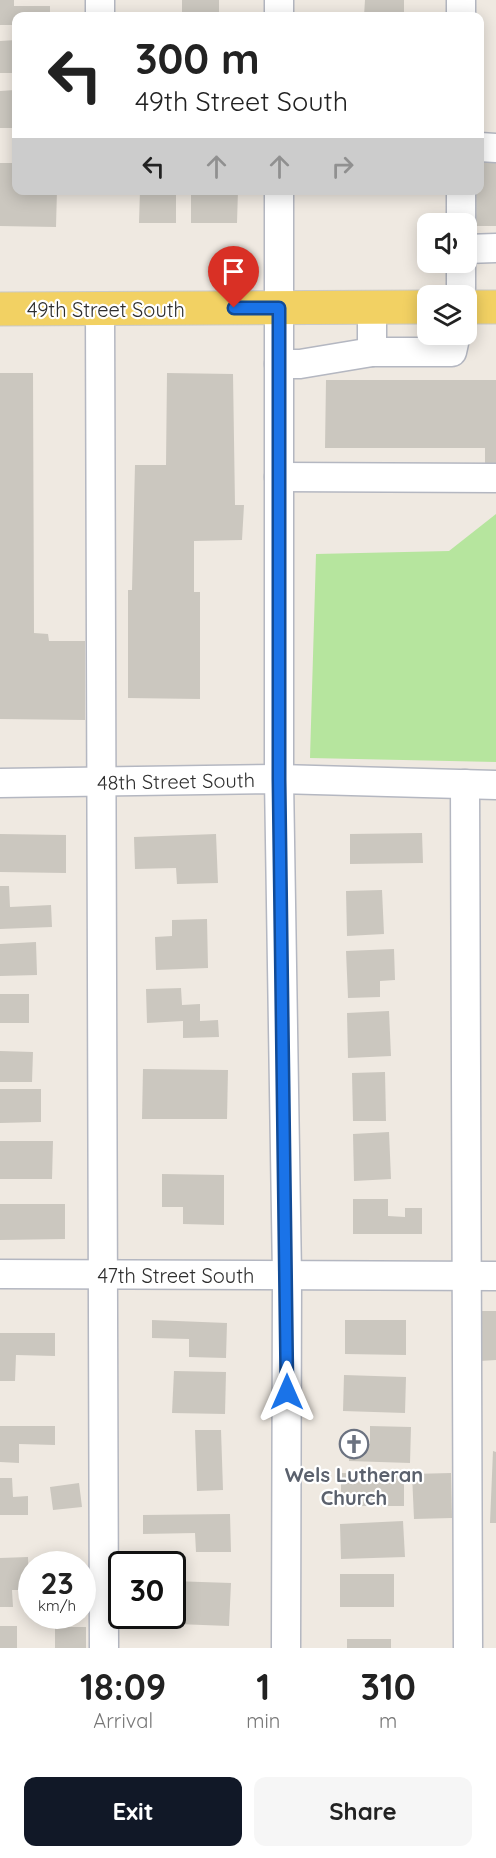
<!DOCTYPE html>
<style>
body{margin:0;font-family:Quicksand,sans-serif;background:#f6f6f6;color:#222;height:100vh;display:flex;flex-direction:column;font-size:22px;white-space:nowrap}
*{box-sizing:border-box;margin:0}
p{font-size:20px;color:#767676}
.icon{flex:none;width:33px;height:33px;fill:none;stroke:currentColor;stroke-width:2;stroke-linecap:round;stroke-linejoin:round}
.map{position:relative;height:1648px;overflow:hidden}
.drawer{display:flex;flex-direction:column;background:#fff;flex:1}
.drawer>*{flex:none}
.guide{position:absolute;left:12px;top:12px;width:472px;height:183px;border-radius:12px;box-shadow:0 3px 15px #0003;background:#fff;color:#222;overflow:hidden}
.tools{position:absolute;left:417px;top:213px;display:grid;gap:12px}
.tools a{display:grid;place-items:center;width:60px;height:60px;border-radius:12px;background:#fff;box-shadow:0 3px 15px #0003;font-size:30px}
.speed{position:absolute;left:18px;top:1551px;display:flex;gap:12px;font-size:30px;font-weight:700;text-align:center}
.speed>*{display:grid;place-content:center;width:78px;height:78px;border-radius:50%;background:#fff;box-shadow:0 3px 15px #0003;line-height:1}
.speed small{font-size:15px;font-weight:400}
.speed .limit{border:3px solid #111;border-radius:9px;background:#fff;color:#111}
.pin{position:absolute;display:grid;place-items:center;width:51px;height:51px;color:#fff;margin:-62px -26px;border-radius:50% 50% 50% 0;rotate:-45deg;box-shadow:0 0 6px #0007}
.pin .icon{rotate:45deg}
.me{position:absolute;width:66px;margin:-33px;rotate:0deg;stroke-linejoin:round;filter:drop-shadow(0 0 4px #0008)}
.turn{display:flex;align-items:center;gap:21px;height:126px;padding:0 24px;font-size:27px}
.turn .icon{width:78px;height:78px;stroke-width:2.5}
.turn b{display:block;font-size:42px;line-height:51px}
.lanes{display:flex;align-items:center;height:57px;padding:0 24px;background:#0003;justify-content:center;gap:30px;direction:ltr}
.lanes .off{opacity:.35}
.eta{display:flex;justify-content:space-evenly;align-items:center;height:102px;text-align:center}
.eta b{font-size:36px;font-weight:800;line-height:42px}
.primary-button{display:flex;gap:12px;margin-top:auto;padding:12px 24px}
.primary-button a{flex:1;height:69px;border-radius:12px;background:#111827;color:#fff;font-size:24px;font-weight:800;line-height:69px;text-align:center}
.primary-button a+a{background:#f6f6f6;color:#222}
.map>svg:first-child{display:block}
.green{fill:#b6e59e}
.building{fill:#cbc7bf}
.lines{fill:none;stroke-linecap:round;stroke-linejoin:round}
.minor-casing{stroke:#b4b7c1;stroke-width:31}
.major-casing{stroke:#c9c9c9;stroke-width:35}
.minor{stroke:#fff;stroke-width:28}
.major{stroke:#f2d163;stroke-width:33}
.route-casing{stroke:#114b97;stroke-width:15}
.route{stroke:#1a73e8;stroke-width:10}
.labels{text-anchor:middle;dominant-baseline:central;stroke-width:4.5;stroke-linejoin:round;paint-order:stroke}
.street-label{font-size:20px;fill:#2e2e2e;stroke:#fff}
.worship-label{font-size:20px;font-weight:bold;fill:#5b616d;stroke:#fff}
</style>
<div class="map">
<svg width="496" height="1648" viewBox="0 0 496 1648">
<rect width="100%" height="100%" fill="#efe9e1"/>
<path class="green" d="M496,514V762L310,758L316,554L449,551Z"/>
<g class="building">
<path d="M0,0H14V6H50V16H16V25H0Z"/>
<rect x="182" y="0" width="37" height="16"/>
<path d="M365,0H404V16H364Z"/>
<path d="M16,40V73H0V41Z"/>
<path d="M15,90L16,128H0V91Z"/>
<path d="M480,158H496V226H468V190H480Z"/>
<path d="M0,163H16V190H57L56,227L0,226Z"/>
<path d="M140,190H176V223H139Z"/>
<path d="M191,190H238L237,223H191Z"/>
<path d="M0,373H33L34,633L48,634L49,641H85V720L0,719Z"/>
<path d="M167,373L233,374L235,505H244L242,540L194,541V592H200V699L128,698V590H132L135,465H166Z"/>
<path d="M326,380H496V465H485V448H325Z"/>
<path d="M422,833L423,863L350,864V834Z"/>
<path d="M0,834L66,835V873L0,872Z"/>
<path d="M216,834L218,883L177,884L176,868L135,869L134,837Z"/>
<path d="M0,886H9L10,907L51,905L52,927L0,929Z"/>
<path d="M382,890L384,934L347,936L346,891Z"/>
<path d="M207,919L208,968L156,970L155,937L172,936V920Z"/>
<path d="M36,942L37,975L0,976V944Z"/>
<path d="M394,949L395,980L380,981V997L348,998L346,951Z"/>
<path d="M181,988L182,1005L200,1004V1021L218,1020L219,1037L183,1038V1021L147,1023L146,989Z"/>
<rect x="0" y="994" width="29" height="29"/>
<path d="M389,1011L391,1056L348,1058L347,1013Z"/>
<path d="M0,1051L33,1052L32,1082H0Z"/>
<path d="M143,1069L228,1070L227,1119H142Z"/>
<path d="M385,1072L386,1121H353L352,1073Z"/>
<path d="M0,1089H41V1122L0,1123Z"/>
<path d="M389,1132L391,1179L354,1181L353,1134Z"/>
<path d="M0,1141H53L52,1179H0Z"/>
<path d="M162,1174L224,1175V1225L183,1224V1207H162Z"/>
<path d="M353,1199H388V1216L405,1217V1208H422V1234H353Z"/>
<path d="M0,1204H65V1239L0,1240Z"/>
<path d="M478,1311H496V1360L480,1361Z"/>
<path d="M152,1320L227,1323L226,1358L189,1357V1339L152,1338Z"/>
<path d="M345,1320H406V1355L345,1354Z"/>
<path d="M0,1333H55V1356L16,1355L15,1381H0Z"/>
<path d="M174,1371L226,1372L225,1414L172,1413Z"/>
<path d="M344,1375L406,1377L405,1413L343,1411Z"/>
<path d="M0,1426H55V1445L19,1444V1463L0,1462Z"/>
<path d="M370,1426L411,1427L410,1463L349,1461L350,1443L370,1444Z"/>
<path d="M195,1430H221L223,1490L197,1491Z"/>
<path d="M493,1451L496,1452V1523H490Z"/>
<path d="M341,1473L404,1474V1506H341Z"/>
<path d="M451,1473L452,1518L414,1519L412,1474Z"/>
<path d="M0,1478H12L13,1497L28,1496V1515H0Z"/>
<path d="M79,1483L82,1507L53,1510L50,1487Z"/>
<path d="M230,1514L231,1552H196L195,1533L143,1534V1515Z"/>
<path d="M403,1521L405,1557L341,1559L340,1524Z"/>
<path d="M28,1557L29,1590H12L13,1607H0V1558Z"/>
<rect x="340" y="1574" width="54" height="33"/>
<path d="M172,1581L231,1583L229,1626L177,1624L178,1603L172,1602Z"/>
<rect x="0" y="1626" width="17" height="22"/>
<rect x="55" y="1627" width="31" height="21"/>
<rect x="347" y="1639" width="44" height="9"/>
</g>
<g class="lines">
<g class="minor-casing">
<g id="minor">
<path d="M100,0V16"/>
<path d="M461,0V16"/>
<path d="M279,16V0"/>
<path d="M480,147L496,148"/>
<path d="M279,190V779L287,1276L286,1648"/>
<path d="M461,190V224"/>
<path d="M466,249L496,248"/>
<path d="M461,262V296"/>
<path d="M372,308V352H452L456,334"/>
<path d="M100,309L104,1648"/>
<path d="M279,364H300L372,352"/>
<path d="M279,477L496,478"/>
<path d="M0,783L279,779L496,785"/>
<path d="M465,784L468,1648"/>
<path d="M0,1274L496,1276"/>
</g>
</g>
<g class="major-casing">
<g id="major">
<path d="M466,307H496"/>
<path d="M0,309L428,307"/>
</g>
</g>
<use href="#minor" class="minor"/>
<use href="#major" class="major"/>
</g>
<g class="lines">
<g class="route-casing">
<path id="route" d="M234,308H279V779L287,1392"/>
</g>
<use href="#route" class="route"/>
</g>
<defs>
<g id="church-ring" transform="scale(1.5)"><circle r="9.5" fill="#fff" stroke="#6b7280" stroke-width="1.5"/><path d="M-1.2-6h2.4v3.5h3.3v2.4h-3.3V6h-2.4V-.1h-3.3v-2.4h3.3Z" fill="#6b7280"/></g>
</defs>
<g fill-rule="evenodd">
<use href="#church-ring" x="354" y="1444"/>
</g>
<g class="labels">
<g class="street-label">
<text x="106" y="309">49th Street South</text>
<text transform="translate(176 781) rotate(-1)">48th Street South</text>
<text x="176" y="1275">47th Street South</text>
</g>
<g class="worship-label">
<text x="354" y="1474">Wels Lutheran<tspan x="354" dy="23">Church</tspan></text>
</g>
</g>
</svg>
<div class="tools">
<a><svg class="icon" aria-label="sound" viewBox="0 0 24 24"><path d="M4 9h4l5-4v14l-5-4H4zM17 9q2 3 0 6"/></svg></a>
<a><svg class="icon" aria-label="layers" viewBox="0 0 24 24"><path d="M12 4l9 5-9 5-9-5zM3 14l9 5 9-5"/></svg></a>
</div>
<div class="speed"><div>23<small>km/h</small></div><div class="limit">30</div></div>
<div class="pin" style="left:234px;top:308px;background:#d93025"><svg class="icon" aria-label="arrive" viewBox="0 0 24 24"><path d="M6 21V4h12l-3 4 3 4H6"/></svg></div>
<svg class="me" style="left:287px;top:1392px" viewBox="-20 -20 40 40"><path d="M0-17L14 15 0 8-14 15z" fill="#1a73e8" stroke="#fff" stroke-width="4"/></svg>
<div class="guide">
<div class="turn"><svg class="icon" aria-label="left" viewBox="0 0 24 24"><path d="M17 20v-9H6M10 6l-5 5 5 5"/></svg><div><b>300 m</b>49th Street South</div></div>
<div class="lanes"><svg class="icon" aria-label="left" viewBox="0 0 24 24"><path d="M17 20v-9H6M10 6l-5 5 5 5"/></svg><svg class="icon off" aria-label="ahead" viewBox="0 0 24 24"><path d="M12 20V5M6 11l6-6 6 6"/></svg><svg class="icon off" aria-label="ahead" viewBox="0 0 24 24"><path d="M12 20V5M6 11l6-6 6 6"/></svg><svg class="icon off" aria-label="right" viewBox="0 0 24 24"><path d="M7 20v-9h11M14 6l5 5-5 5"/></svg></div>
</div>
</div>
<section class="drawer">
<div class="eta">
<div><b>18:09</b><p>Arrival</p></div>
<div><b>1</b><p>min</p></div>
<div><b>310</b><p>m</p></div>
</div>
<div class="primary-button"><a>Exit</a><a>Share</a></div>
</section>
